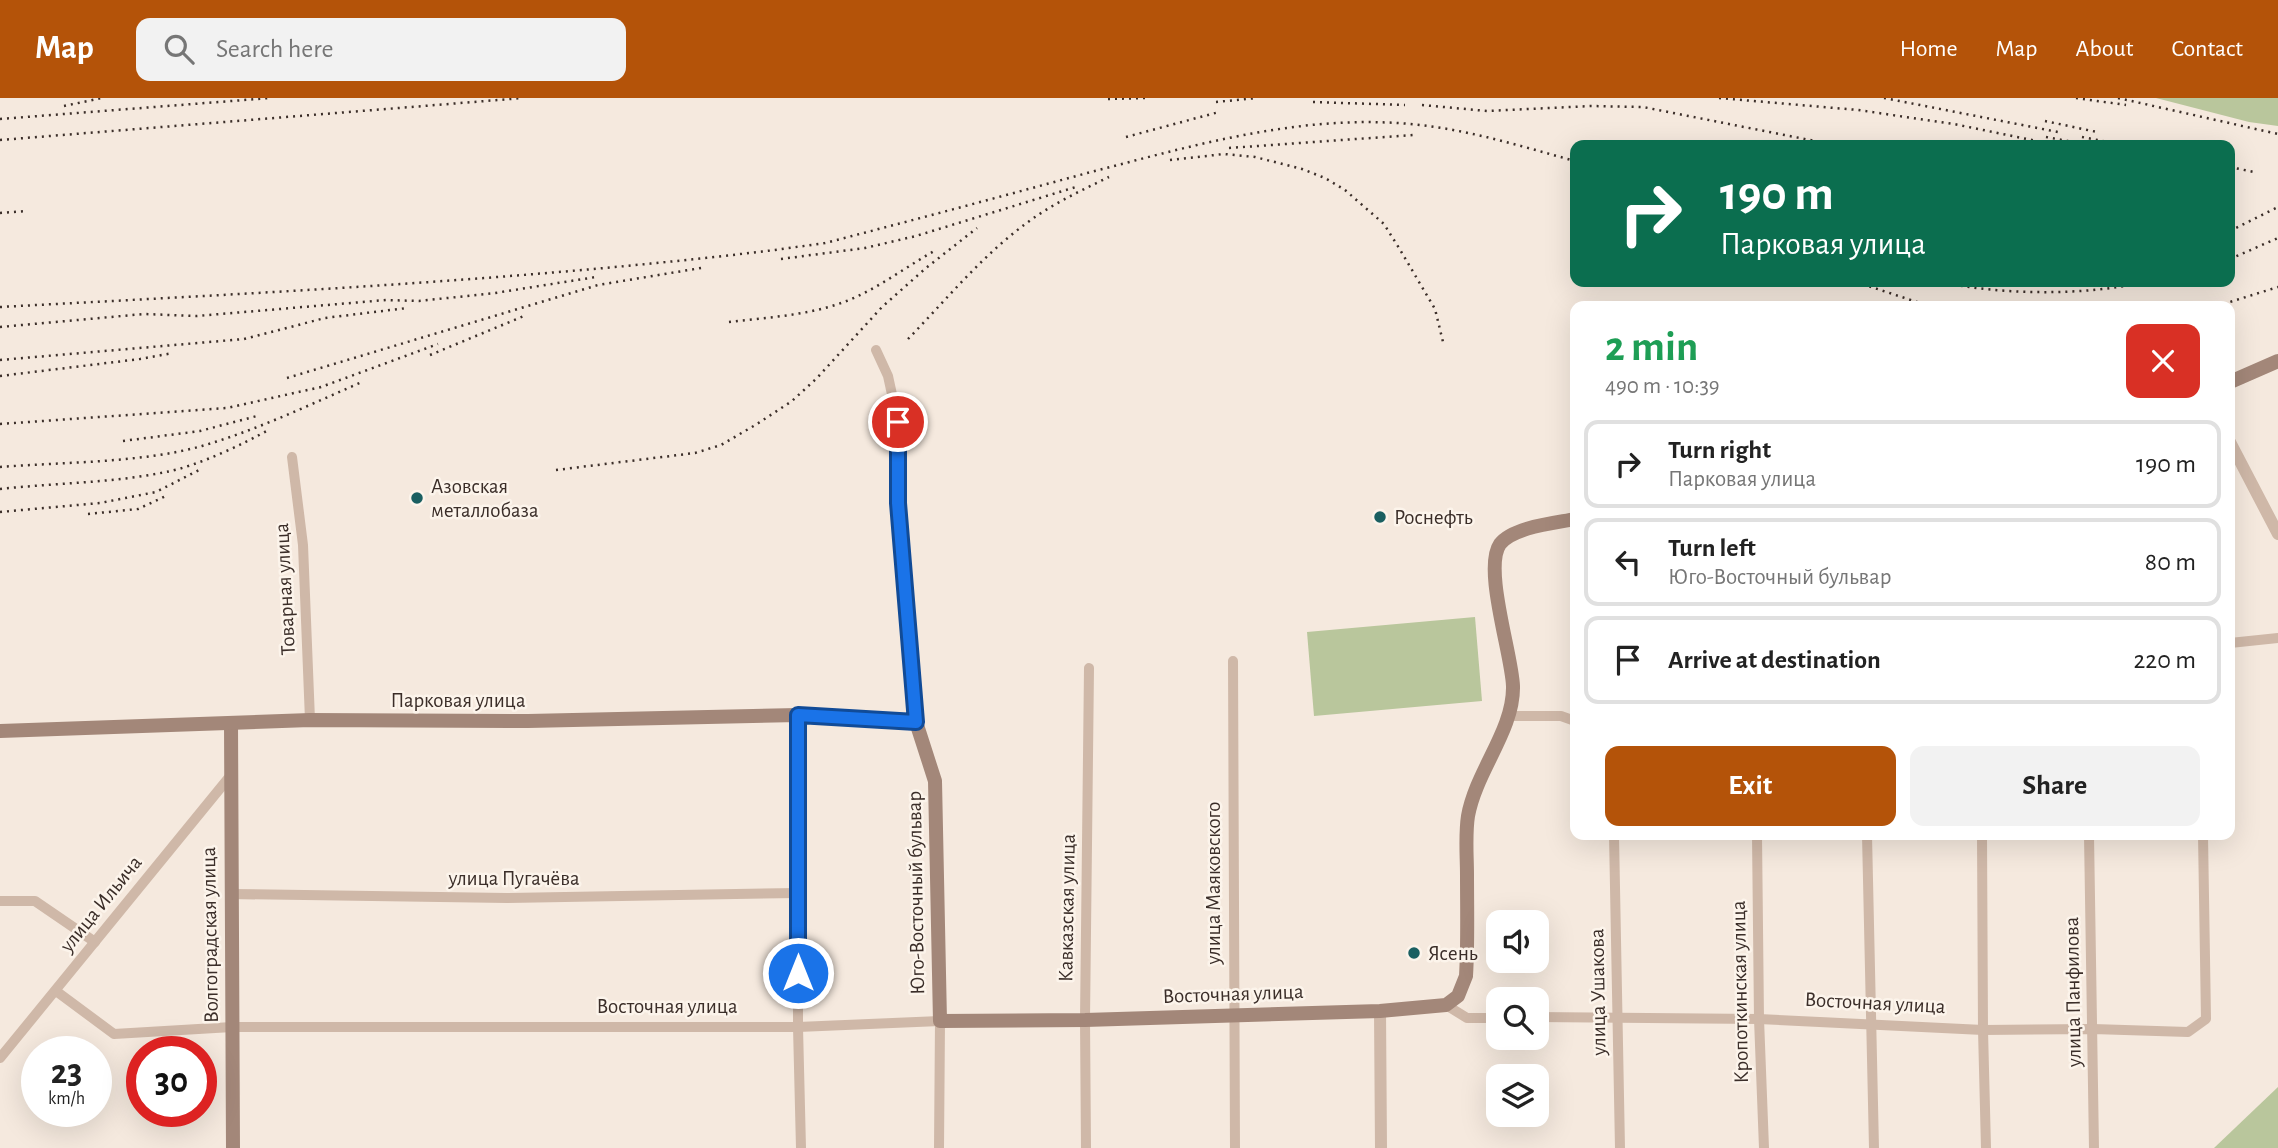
<!DOCTYPE html>
<meta charset="utf-8">
<style>
body{margin:0;font-family:"Alegreya Sans",sans-serif;background:#f2f2f2;color:#222;height:100vh;display:flex;flex-direction:column;font-size:26px;white-space:nowrap}
*{box-sizing:border-box;margin:0}
p{font-size:23px;color:#767676}
.icon{flex:none;width:38px;height:38px;fill:none;stroke:currentColor;stroke-width:2;stroke-linecap:round;stroke-linejoin:round}
.map{position:relative;flex:1;overflow:hidden}
.sheet{position:absolute;left:1570px;top:203px;width:665px;height:539px;display:flex;flex-direction:column;background:#fff;border-radius:14px;box-shadow:0 7px 28px #0002}
.sheet>*{flex:none}
.banner{position:absolute;left:1570px;top:42px;width:665px;height:147px;border-radius:14px;box-shadow:0 7px 28px #0002;background:#0b6e4f;color:#fff;overflow:hidden}
.tools{position:absolute;left:1486px;top:812px;display:grid;gap:14px}
.tools a{display:grid;place-items:center;width:63px;height:63px;border-radius:14px;background:#fff;box-shadow:0 7px 28px #0002;font-size:35px}
.speed{position:absolute;left:21px;top:938px;display:flex;gap:14px;font-size:35px;font-weight:700;text-align:center}
.speed>*{display:grid;place-content:center;width:91px;height:91px;border-radius:50%;background:#fff;box-shadow:0 7px 28px #0002;line-height:1}
.speed small{font-size:18px;font-weight:400}
.speed .limit{border:10px solid #d22;background:#fff;color:#111}
.pin{position:absolute;display:grid;place-items:center;width:60px;height:60px;color:#fff;margin:-30px;border:4px solid #fff;border-radius:50%;box-shadow:0 2px 7px #0007}
.me{position:absolute;width:77px;margin:-38px;rotate:0deg;stroke-linejoin:round;filter:drop-shadow(0 0 5px #0008)}
.turn{display:flex;align-items:center;gap:24px;height:147px;padding:0 35px;font-size:32px}
.turn .icon{width:91px;height:91px;stroke-width:2.5}
.turn b{display:block;font-size:49px;line-height:60px}
.round{display:grid;place-items:center;flex:none;width:74px;height:74px;border-radius:14px;background:#f2f2f2}
.summary{display:flex;align-items:center;justify-content:space-between;height:119px;padding:0 35px}
h1{font-size:42px;font-weight:700;line-height:52px;color:#1e9e55}
.action{display:flex;gap:14px;margin-top:auto;padding:14px 35px}
.action a{flex:1;height:80px;border-radius:14px;background:#b45309;color:#fff;font-size:28px;font-weight:700;line-height:80px;text-align:center}
.action a+a{background:#f2f2f2;color:#222}
ul{padding:0;list-style:none}
li{display:flex;align-items:center;gap:21px;height:88px;margin:0 14px 10px;padding:0 21px;border:4px solid #e0e0e0;border-radius:14px}
li div{flex:1}
li b{display:block;font-size:26px}
li em{font-style:normal}
header{display:flex;align-items:center;gap:42px;box-sizing:border-box;height:98px;padding:0 35px;background:#b45309;color:#fff}
header strong{font-size:33px}
nav{display:flex;gap:38px;margin-inline-start:auto;font-size:24px}
.search{width:490px;height:63px;background:#f2f2f2;display:flex;align-items:center;gap:18px;box-sizing:border-box;padding:0 24px;border-radius:14px;color:#767676;font-size:26px}
.map>svg:first-child{display:block}
.green{fill:#b9c69c}
.lines{fill:none;stroke-linecap:round;stroke-linejoin:round}
.minor{stroke:#cfb8a8;stroke-width:10}
.tertiary{stroke:#cfb8a8;stroke-width:12}
.secondary{stroke:#a38779;stroke-width:14}
.rail{stroke:#3b2e29;stroke-width:2.5;stroke-dasharray:2 5;stroke-linecap:butt}
.route-casing{stroke:#114b97;stroke-width:18}
.route{stroke:#1a73e8;stroke-width:12}
.poi-dot{fill:#1a5f61;stroke:#fcf4eb;stroke-width:2.5}
.labels{text-anchor:middle;dominant-baseline:central;stroke-width:5;stroke-linejoin:round;paint-order:stroke}
.poi-label{font-size:21px;fill:#3b2e29;stroke:#fcf4eb;text-anchor:start}
.street-label{font-size:21px;fill:#3b2e29;stroke:#fcf4eb}
</style>
<header>
<strong>Map</strong>
<div class="search"><svg class="icon" aria-label="search" viewBox="0 0 24 24"><circle cx="10" cy="10" r="6"/><path d="M15 15l6 6"/></svg>Search here</div>
<nav><a>Home</a><a>Map</a><a>About</a><a>Contact</a></nav>
</header>
<div class="map">
<svg width="2278" height="1050" viewBox="0 0 2278 1050">
<rect width="100%" height="100%" fill="#f5e9de"/>
<g class="green">
<path d="M2156,0H2278V28L2249,24Z"/>
<path d="M1475,519L1482,603L1314,618L1307,534Z"/>
<path d="M2278,989V1050H2214Z"/>
</g>
<g class="lines">
<g class="minor">
<path d="M876,252L888,278L898,324V405L916,624"/>
<path d="M292,359L303,447L310,622"/>
<path d="M2230,545L2278,540"/>
<path d="M1233,563L1235,1050"/>
<path d="M798,617V929L801,1050"/>
<path d="M1509,618H1561L1575,623"/>
<path d="M1614,737L1620,1050"/>
<path d="M1757,737L1759,921L1764,1050"/>
<path d="M1867,737L1874,1050"/>
<path d="M1982,737L1983,932L1986,1050"/>
<path d="M2089,737L2094,1050"/>
<path d="M230,796L507,800L798,795"/>
<path d="M0,803H35L95,844"/>
<path d="M56,893L114,936L232,929H798L940,923L939,1050"/>
<path d="M1446,907L1467,920H1498"/>
<path d="M1536,919L1759,921L1983,932L2093,931L2188,934L2206,921L2203,737"/>
<path d="M0,960L231,677"/>
<path d="M1086,1050L1085,922L1089,570"/>
</g>
<g class="tertiary">
<path d="M2230,344L2278,436"/>
<path d="M1380,913L1381,1050"/>
</g>
<g class="secondary">
<path d="M2230,284L2278,263"/>
<path d="M231,625L233,1050"/>
<path d="M0,633L310,622L528,623L798,617L916,624L935,683L940,923L1085,922L1380,913L1446,907L1458,898L1466,878C1468,845 1467,811 1467,777C1467,758 1465,737 1468,718C1476,673 1514,632 1513,588C1512,557 1483,470 1500,446C1513,429 1555,425 1575,421"/>
</g>
<g class="rail">
<path d="M1719,0L1858,12L1954,26L2056,47"/>
<path d="M1884,0L2058,34"/>
<path d="M2076,0L2126,7"/>
<path d="M2118,0L2278,36"/>
<path d="M1108,1L1147,0"/>
<path d="M1216,4L1257,0"/>
<path d="M1313,4L1405,7"/>
<path d="M1422,7L1487,13L1591,8L1643,9L1820,44"/>
<path d="M64,8L102,0"/>
<path d="M0,21L270,0"/>
<path d="M2045,23L2097,34"/>
<path d="M1126,39L1219,14"/>
<path d="M2046,39L2090,47"/>
<path d="M2082,39L2123,47"/>
<path d="M0,42L523,0"/>
<path d="M1229,50L1413,37"/>
<path d="M1170,62L1224,56L1255,59L1302,71L1325,80L1345,92L1384,126L1399,150L1435,211L1444,248"/>
<path d="M2230,69L2254,74"/>
<path d="M0,115L27,113"/>
<path d="M2230,133L2278,109"/>
<path d="M781,161L865,150L916,138L1079,88"/>
<path d="M2230,161L2278,140"/>
<path d="M1856,184L1929,208"/>
<path d="M1940,184C2003,197 2083,198 2145,184"/>
<path d="M2217,208L2278,189"/>
<path d="M0,209C258,195 518,183 775,152L825,145C914,122 1003,98 1091,74C1195,47 1301,16 1410,26C1467,31 1520,48 1575,63"/>
<path d="M729,224C771,219 817,217 856,199C884,186 909,167 936,152"/>
<path d="M0,229L144,216L197,218L386,202L419,203L495,195L596,179"/>
<path d="M908,241C945,203 981,159 1024,127C1050,107 1080,93 1109,79"/>
<path d="M430,257L524,218"/>
<path d="M0,262L244,241L325,220L407,210"/>
<path d="M0,278L140,261L173,255"/>
<path d="M287,280L598,187L701,170"/>
<path d="M0,326L227,310L321,289L438,246"/>
<path d="M123,343L200,333L257,318"/>
<path d="M0,369C63,364 142,365 202,348C257,332 309,307 362,284"/>
<path d="M556,372L695,355L721,347L757,326L792,303L817,280L882,209L926,170L977,130"/>
<path d="M0,391C55,385 112,385 166,374C197,368 242,347 270,331"/>
<path d="M0,414L100,405L156,394L201,371"/>
<path d="M88,416L138,411L166,398"/>
</g>
</g>
<g class="lines">
<g class="route-casing">
<path id="route" d="M798,875V617L916,624L898,405V324"/>
</g>
<use href="#route" class="route"/>
</g>
<g class="poi-dot">
<circle cx="417" cy="400" r="7"/>
<circle cx="1380" cy="419" r="7"/>
<circle cx="1414" cy="855" r="7"/>
</g>
<g class="labels">
<g class="poi-label">
<text x="431" y="388">Азовская<tspan x="431" dy="24">металлобаза</tspan></text>
<text x="1394" y="419">Роснефть</text>
<text x="1428" y="855">Ясень</text>
</g>
<g class="street-label">
<text transform="translate(285 491) rotate(-93)">Товарная улица</text>
<text x="458" y="602">Парковая улица</text>
<text x="514" y="780">улица Пугачёва</text>
<text transform="translate(1213 785) rotate(-90)">улица Маяковского</text>
<text transform="translate(916 795) rotate(-91)">Юго-Восточный бульвар</text>
<text transform="translate(101 806) rotate(-51)">улица Ильича</text>
<text transform="translate(1067 810) rotate(-89)">Кавказская улица</text>
<text transform="translate(210 837) rotate(-91)">Волгоградская улица</text>
<text transform="translate(1598 894) rotate(-91)">улица Ушакова</text>
<text transform="translate(1740 894) rotate(-91)">Кропоткинская улица</text>
<text transform="translate(2073 894) rotate(-91)">улица Панфилова</text>
<text transform="translate(1233 896) rotate(-2)">Восточная улица</text>
<text transform="translate(1875 905) rotate(3)">Восточная улица</text>
<text x="667" y="908">Восточная улица</text>
</g>
</g>
</svg>
<div class="tools">
<a><svg class="icon" aria-label="sound" viewBox="0 0 24 24"><path d="M4 9h4l5-4v14l-5-4H4zM17 9q2 3 0 6"/></svg></a>
<a><svg class="icon" aria-label="search" viewBox="0 0 24 24"><circle cx="10" cy="10" r="6"/><path d="M15 15l6 6"/></svg></a>
<a><svg class="icon" aria-label="layers" viewBox="0 0 24 24"><path d="M12 4l9 5-9 5-9-5zM3 14l9 5 9-5"/></svg></a>
</div>
<div class="speed"><div>23<small>km/h</small></div><div class="limit">30</div></div>
<div class="pin" style="left:898px;top:324px;background:#d93025"><svg class="icon" aria-label="arrive" viewBox="0 0 24 24"><path d="M6 21V4h12l-3 4 3 4H6"/></svg></div>
<svg class="me" style="left:798px;top:875px" viewBox="-20 -20 40 40"><circle r="17" fill="#1a73e8" stroke="#fff" stroke-width="3"/><path d="M0-11L8 9 0 5-8 9z" fill="#fff"/></svg>
<div class="banner">
<div class="turn"><svg class="icon" aria-label="right" viewBox="0 0 24 24"><path d="M7 20v-9h11M14 6l5 5-5 5"/></svg><div><b>190 m</b>Парковая улица</div></div>
</div>
<section class="sheet">
<div class="summary"><div><h1>2 min</h1><p>490 m · 10:39</p></div><a class="round" style="background:#d93025;color:#fff"><svg class="icon" aria-label="close" viewBox="0 0 24 24"><path d="M6 6l12 12M18 6L6 18"/></svg></a></div>
<ul>
<li><svg class="icon" aria-label="right" viewBox="0 0 24 24"><path d="M7 20v-9h11M14 6l5 5-5 5"/></svg><div><b>Turn right</b><p>Парковая улица</p></div><em>190 m</em></li>
<li><svg class="icon" aria-label="left" viewBox="0 0 24 24"><path d="M17 20v-9H6M10 6l-5 5 5 5"/></svg><div><b>Turn left</b><p>Юго-Восточный бульвар</p></div><em>80 m</em></li>
<li><svg class="icon" aria-label="arrive" viewBox="0 0 24 24"><path d="M6 21V4h12l-3 4 3 4H6"/></svg><div><b>Arrive at destination</b></div><em>220 m</em></li>
</ul>
<div class="action"><a>Exit</a><a>Share</a></div>
</section>
</div>
